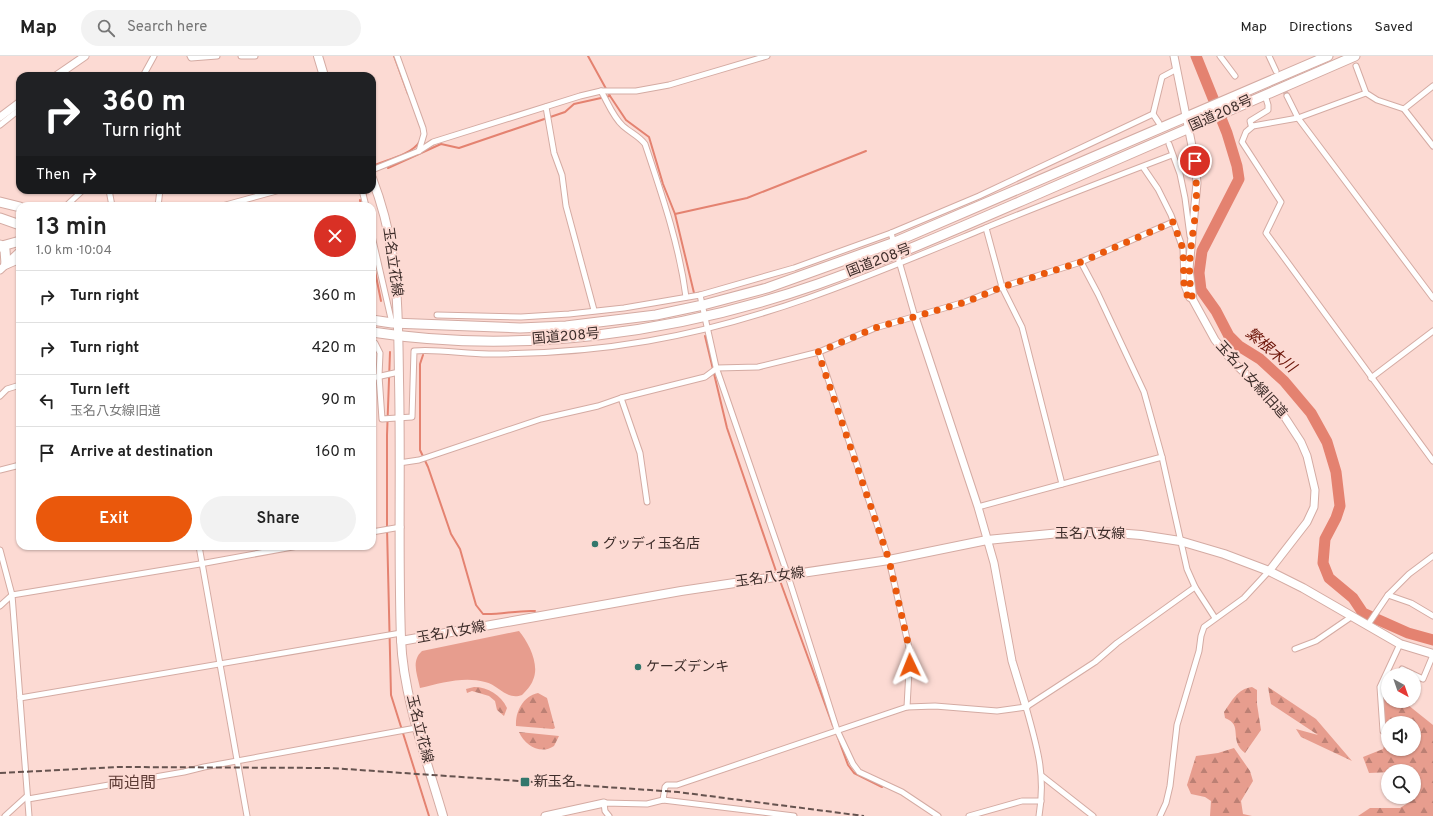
<!DOCTYPE html>
<meta charset="utf-8">
<style>
body{margin:0;font-family:Overpass,"Noto Sans JP",sans-serif;background:#f2f2f2;color:#222;height:100vh;display:flex;flex-direction:column;font-size:15px;white-space:nowrap}
*{box-sizing:border-box;margin:0}
p{font-size:13px;color:#767676}
.icon{flex:none;width:22px;height:22px;fill:none;stroke:currentColor;stroke-width:2;stroke-linecap:round;stroke-linejoin:round}
.map{position:relative;flex:1;overflow:hidden}
.details{position:absolute;left:16px;top:146px;width:360px;height:348px;display:flex;flex-direction:column;background:#fff;border-radius:12px;box-shadow:0 1px 3px #0004}
.details>*{flex:none}
.guide{position:absolute;left:16px;top:16px;width:360px;height:122px;border-radius:12px;box-shadow:0 1px 3px #0004;background:#202124;color:#fff;overflow:hidden}
.needle{width:26px;rotate:140deg}
.controls{position:absolute;left:1381px;top:612px;display:grid;gap:8px}
.controls a{display:grid;place-items:center;width:40px;height:40px;border-radius:50%;background:#fff;box-shadow:0 1px 3px #0004;font-size:20px}
.pin{position:absolute;display:grid;place-items:center;width:34px;height:34px;color:#fff;margin:-17px;border:2px solid #fff;border-radius:50%;box-shadow:0 1px 4px #0007}
.me{position:absolute;width:44px;margin:-22px;rotate:358deg;stroke-linejoin:round;filter:drop-shadow(0 0 3px #0008)}
.turn{display:flex;align-items:center;gap:14px;height:84px;padding:0 20px;font-size:18px}
.turn .icon{width:52px;height:52px;stroke-width:2.5}
.turn b{display:block;font-size:28px;line-height:34px}
.then{display:flex;align-items:center;height:38px;padding:0 20px;background:#0003;gap:8px;font-size:15px}
.round{display:grid;place-items:center;flex:none;width:42px;height:42px;border-radius:21px;background:#f2f2f2}
.headline{display:flex;align-items:center;justify-content:space-between;height:68px;padding:0 20px}
h1{font-size:24px;font-weight:600;line-height:30px}
.button{display:flex;gap:8px;margin-top:auto;padding:8px 20px}
.button a{flex:1;height:46px;border-radius:24px;background:#ea580c;color:#fff;font-size:16px;font-weight:600;line-height:46px;text-align:center}
.button a+a{background:#f2f2f2;color:#222}
ul{padding:0;list-style:none}
li{display:flex;align-items:center;gap:12px;height:52px;padding:0 20px;border-top:1px solid #e0e0e0}
li div{flex:1}
li b{display:block;font-size:15px}
li em{font-style:normal}
header{display:flex;align-items:center;gap:24px;box-sizing:border-box;height:56px;padding:0 20px;background:#fff;border-bottom:1px solid #e0e0e0}
header strong{font-size:19px}
nav{display:flex;gap:22px;margin-inline-start:auto;font-size:14px}
.search{width:280px;height:36px;background:#f2f2f2;display:flex;align-items:center;gap:10px;box-sizing:border-box;padding:0 14px;border-radius:22px;color:#767676;font-size:15px}
.map>svg:first-child{display:block}
.forest{fill:url(#forest-firs);fill-rule:evenodd}
.green{fill:#e79d8e}
.lines{fill:none;stroke-linecap:round;stroke-linejoin:round}
.stream{stroke:#e48270;stroke-width:2}
.river{stroke:#e48270;stroke-width:11}
.street-tunnel{stroke:#d6b7b1;stroke-width:5;stroke-dasharray:5 2.5;stroke-linecap:butt}
.street-casing{stroke:#d4aba3;stroke-width:7}
.secondary-casing{stroke:#d4aba3;stroke-width:9}
.primary-casing{stroke:#d4aba3;stroke-width:10}
.highway-casing{stroke:#d4aba3;stroke-width:11}
.street{stroke:#fff;stroke-width:5}
.secondary{stroke:#fff;stroke-width:7}
.primary{stroke:#fff;stroke-width:8}
.highway{stroke:#fff;stroke-width:9}
.rail{stroke:#66534f;stroke-width:2;stroke-dasharray:6 3;stroke-linecap:butt}
.route{stroke:#ea580c;stroke-width:7;stroke-dasharray:0 12.6}
.poi-dot{fill:#32776c;stroke:#fcdad3;stroke-width:1.5}
.labels{text-anchor:middle;dominant-baseline:central;stroke-width:4;stroke-linejoin:round;paint-order:stroke}
.street-label{font-size:14px;fill:#3d2d2a;stroke:#fcdad3}
.poi-label{font-size:14px;fill:#3d2d2a;stroke:#fcdad3;text-anchor:start}
.water-label{font-size:15px;font-style:italic;fill:#6b1307;stroke:#fcdad3}
.quarter-label{font-size:16px;fill:#5f3d37;stroke:#fcdad3}
</style>
<header>
<strong>Map</strong>
<div class="search"><svg class="icon" aria-label="search" viewBox="0 0 24 24"><circle cx="10" cy="10" r="6"/><path d="M15 15l6 6"/></svg>Search here</div>
<nav><a>Map</a><a>Directions</a><a>Saved</a></nav>
</header>
<div class="map">
<svg width="1433" height="760" viewBox="0 0 1433 760">
<defs>
<pattern id="forest-firs" width="22" height="20" patternUnits="userSpaceOnUse"><rect width="22" height="20" fill="#e79d8e"/><path d="M5 1l3.5 6h-7zM16 11l3.5 6h-7z" fill="#bc8074"/></pattern>
</defs>
<rect width="100%" height="100%" fill="#fcdad3"/>
<g class="forest">
<path d="M474,631C488,631 501,639 507,652L504,660L497,654L495,645L489,640L472,635L467,637L466,633Z"/>
<path d="M1252,631L1257,634V648L1261,674L1245,697C1228,684 1244,669 1225,662L1224,656C1232,645 1237,633 1252,631Z"/>
<path d="M1268,631L1316,663L1352,705L1301,681L1296,673L1318,679L1271,648Z"/>
<path d="M1381,636H1388V645H1403L1433,669V760H1358L1370,752H1400L1408,747L1410,741H1414V726L1416,723L1414,721V715L1369,717L1363,701L1383,693L1386,684L1383,675ZM1388,667H1414V693H1388Z"/>
<path d="M538,637L547,642L555,672L553,673L516,670C515,656 523,640 538,637Z"/>
<path d="M519,676L559,680L554,690C541,699 525,690 519,676Z"/>
<path d="M1234,692L1250,715L1253,725L1241,745L1243,758L1252,760H1210L1211,745L1205,741L1191,738L1187,729L1196,700L1218,697Z"/>
</g>
<path class="green" d="M519,575C529,587 540,609 533,624C531,630 526,635 522,639C507,645 499,629 485,626C464,620 441,627 420,632C417,618 411,605 422,595Z"/>
<g class="lines">
<g class="stream">
<path d="M394,0L408,38"/>
<path d="M588,0L610,40L626,64L649,81L663,128L675,158L694,237"/>
<path d="M372,110C386,104 412,99 420,85"/>
<path d="M388,112L441,88L459,92L565,56L574,48L610,40"/>
<path d="M365,134L366,141"/>
<path d="M360,144L361,150"/>
<path d="M675,158L747,142L866,95"/>
<path d="M372,168L375,181"/>
<path d="M372,200L381,245"/>
<path d="M705,280L727,372L777,518"/>
<path d="M390,296L387,379V472L391,639L429,760"/>
<path d="M423,299L420,308V394L428,411L451,478L460,493L476,549L483,558C500,559 517,554 535,555"/>
<path d="M779,522L833,670"/>
<path d="M837,679L848,709L854,717L882,731"/>
</g>
<path class="river" d="M1196,0L1227,77L1237,110L1239,123L1202,195L1199,217L1201,234L1216,255L1229,280L1239,290L1260,303L1284,325L1311,357L1327,386L1336,416L1340,450L1336,462L1325,483L1323,507L1329,522L1353,542L1363,557L1408,577L1433,584"/>
<path class="street-tunnel" d="M1278,20L1287,40"/>
<g class="street-casing">
<g id="street">
<path d="M190,0L191,2L217,0"/>
<path d="M241,0H255"/>
<path d="M397,0L423,72L424,78L419,95"/>
<path d="M1220,0L1235,20"/>
<path d="M1269,0L1276,15"/>
<path d="M1356,10L1366,37L1377,44L1404,53L1433,90"/>
<path d="M143,20L154,0"/>
<path d="M601,35C608,47 613,61 623,70C631,77 639,80 645,88C662,139 679,188 686,241"/>
<path d="M1366,37L1298,62L1253,70L1246,76L1242,86L1281,146L1266,177L1433,405"/>
<path d="M1287,40L1298,62L1433,242"/>
<path d="M546,51L554,97L562,119L566,150L594,254"/>
<path d="M1404,53L1433,30"/>
<path d="M1159,67L1153,58L1162,21L1177,13"/>
<path d="M0,69L20,53"/>
<path d="M1253,70L1251,69L1250,65L1268,54V49L1265,39"/>
<path d="M1169,88L1180,118L1185,142L1190,180"/>
<path d="M1143,111L1158,133L1171,159L1183,193L1184,229L1189,242L1193,244"/>
<path d="M372,114L419,95L433,86L580,40L601,35H636L669,29L767,0"/>
<path d="M109,134L112,150"/>
<path d="M362,134L366,150"/>
<path d="M66,150L83,134"/>
<path d="M158,150L160,134"/>
<path d="M222,150L280,134"/>
<path d="M986,172L1002,231L1022,271L1062,428"/>
<path d="M891,177L915,261"/>
<path d="M372,180L392,267"/>
<path d="M1081,206L1098,238L1144,336L1162,401L1187,513L1195,531L1215,562"/>
<path d="M700,239L716,311L788,520L837,674L853,708L859,716L902,736L938,760"/>
<path d="M437,259L521,261L569,258L624,252L700,239L794,212L891,177L979,140L1153,58"/>
<path d="M372,287H375L380,297L379,320L382,363L412,361L414,295C439,293 464,298 489,298C543,298 596,294 648,285C765,265 874,218 983,173C1046,147 1109,123 1172,99"/>
<path d="M819,296L889,504L910,596L907,651"/>
<path d="M372,322L399,316"/>
<path d="M1371,322L1433,275"/>
<path d="M0,340L7,333L20,329"/>
<path d="M399,407L419,404L541,363L598,350L621,342"/>
<path d="M0,414L20,409"/>
<path d="M647,446L640,397L621,342L705,321L717,312L758,311L819,296L875,272L965,246L1002,231L1081,206L1173,166"/>
<path d="M978,451L1162,401"/>
<path d="M372,476L401,471"/>
<path d="M199,490L247,760"/>
<path d="M0,494L12,539L29,760"/>
<path d="M1388,539L1411,547L1433,560"/>
<path d="M0,550L12,539L200,508L298,490"/>
<path d="M1367,570L1388,539L1409,518L1433,500"/>
<path d="M1295,593L1316,585L1351,561"/>
<path d="M1402,613L1423,623L1433,599"/>
<path d="M20,642L401,577"/>
<path d="M1026,651C1037,691 1046,718 1039,760"/>
<path d="M1383,675L1380,631L1400,588"/>
<path d="M1042,720L1093,760"/>
<path d="M28,743L184,716L204,711L416,672"/>
<path d="M663,744L665,731L667,729H677L907,651L935,650L997,655L1026,651L1095,606L1117,587L1195,531"/>
<path d="M5,760L27,740"/>
<path d="M609,760L605,755L604,747L647,748L663,744L794,760"/>
<path d="M969,760L1022,745H1041"/>
<path d="M1160,760L1166,747L1170,730L1177,669L1199,595L1201,580L1204,571L1244,542L1269,515"/>
</g>
</g>
<g class="secondary-casing">
<g id="secondary">
<path d="M1174,0L1195,105L1197,127L1189,213L1193,244L1215,284L1232,305L1271,342L1286,363L1301,386L1307,400L1315,434L1314,451L1307,466L1269,515"/>
<path d="M56,20L85,0"/>
<path d="M0,61L20,46"/>
<path d="M0,214L20,195"/>
<path d="M915,261L978,451L994,507L1012,605L1026,651"/>
<path d="M545,760L604,747"/>
</g>
</g>
<g class="primary-casing">
<g id="primary">
<path d="M318,0L324,20"/>
<path d="M372,122C399,191 398,252 399,324C401,410 398,497 401,583C403,640 427,705 443,760"/>
<path d="M401,585L681,535L889,504L987,484L1071,476H1102L1141,479L1180,485L1224,498L1269,515L1303,532L1400,588L1433,598"/>
</g>
</g>
<g class="highway-casing">
<g id="highway">
<path d="M0,146L20,151"/>
<path d="M0,162L20,169"/>
<path d="M0,189L5,194L6,208"/>
<path d="M2,190L20,185"/>
<path d="M6,208L20,202"/>
<path d="M372,264L392,267L520,272L566,270L656,259L703,249L767,232L895,186L1328,0"/>
<path d="M372,276C520,299 677,277 818,228C894,201 966,169 1040,137C1145,91 1250,45 1355,0"/>
</g>
</g>
<use href="#street" class="street"/>
<use href="#secondary" class="secondary"/>
<use href="#primary" class="primary"/>
<use href="#highway" class="highway"/>
<path class="rail" d="M0,717L119,711L331,712L678,736L864,760"/>
</g>
<g class="lines">
<path class="route" d="M910,609V596L889,504L818,296L875,272L966,246L1002,231L1081,206L1173,166L1183,193L1184,229L1188,242L1193,244C1185,213 1193,183 1196,152C1197,136 1196,121 1195,105"/>
</g>
<g class="poi-dot">
<circle cx="595" cy="488" r="4"/>
<circle cx="638" cy="611" r="4"/>
<rect x="520" y="721" width="10" height="10" rx="2"/>
</g>
<g class="labels">
<g class="street-label">
<text transform="translate(1221 58) rotate(-24)">国道208号</text>
<text transform="translate(879 205) rotate(-21)">国道208号</text>
<text transform="translate(392 206) rotate(82)">玉名立花線</text>
<text transform="translate(566 281) rotate(-5)">国道208号</text>
<text transform="translate(1251 324) rotate(48)">玉名八女線旧道</text>
<text x="1090" y="478">玉名八女線</text>
<text transform="translate(770 522) rotate(-8)">玉名八女線</text>
<text transform="translate(451 577) rotate(-10)">玉名八女線</text>
<text transform="translate(419 673) rotate(76)">玉名立花線</text>
</g>
<g class="poi-label">
<text x="603" y="488">グッディ玉名店</text>
<text x="646" y="611">ケーズデンキ</text>
<text x="534" y="726">新玉名</text>
</g>
<g class="water-label">
<text transform="translate(1270 295) rotate(40)">繁根木川</text>
</g>
<g class="quarter-label">
<text x="132" y="728">両迫間</text>
</g>
</g>
</svg>
<div class="controls">
<a><svg class="needle" viewBox="-14 -14 28 28"><path d="M0-13l5 13h-10z" fill="#e53935"/><path d="M0 13l5-13h-10z" fill="#767676"/></svg></a>
<a><svg class="icon" aria-label="sound" viewBox="0 0 24 24"><path d="M4 9h4l5-4v14l-5-4H4zM17 9q2 3 0 6"/></svg></a>
<a><svg class="icon" aria-label="search" viewBox="0 0 24 24"><circle cx="10" cy="10" r="6"/><path d="M15 15l6 6"/></svg></a>
</div>
<div class="pin" style="left:1195px;top:105px;background:#d93025"><svg class="icon" aria-label="arrive" viewBox="0 0 24 24"><path d="M6 21V4h12l-3 4 3 4H6"/></svg></div>
<svg class="me" style="left:910px;top:609px" viewBox="-20 -20 40 40"><path d="M0-17L14 15 0 8-14 15z" fill="#ea580c" stroke="#fff" stroke-width="4"/></svg>
<div class="guide">
<div class="turn"><svg class="icon" aria-label="right" viewBox="0 0 24 24"><path d="M7 20v-9h11M14 6l5 5-5 5"/></svg><div><b>360 m</b>Turn right</div></div>
<div class="then">Then<svg class="icon" aria-label="right" viewBox="0 0 24 24"><path d="M7 20v-9h11M14 6l5 5-5 5"/></svg></div>
</div>
<section class="details">
<div class="headline"><div><h1>13 min</h1><p>1.0 km · 10:04</p></div><a class="round" style="background:#d93025;color:#fff"><svg class="icon" aria-label="close" viewBox="0 0 24 24"><path d="M6 6l12 12M18 6L6 18"/></svg></a></div>
<ul>
<li><svg class="icon" aria-label="right" viewBox="0 0 24 24"><path d="M7 20v-9h11M14 6l5 5-5 5"/></svg><div><b>Turn right</b></div><em>360 m</em></li>
<li><svg class="icon" aria-label="right" viewBox="0 0 24 24"><path d="M7 20v-9h11M14 6l5 5-5 5"/></svg><div><b>Turn right</b></div><em>420 m</em></li>
<li><svg class="icon" aria-label="left" viewBox="0 0 24 24"><path d="M17 20v-9H6M10 6l-5 5 5 5"/></svg><div><b>Turn left</b><p>玉名八女線旧道</p></div><em>90 m</em></li>
<li><svg class="icon" aria-label="arrive" viewBox="0 0 24 24"><path d="M6 21V4h12l-3 4 3 4H6"/></svg><div><b>Arrive at destination</b></div><em>160 m</em></li>
</ul>
<div class="button"><a>Exit</a><a>Share</a></div>
</section>
</div>
